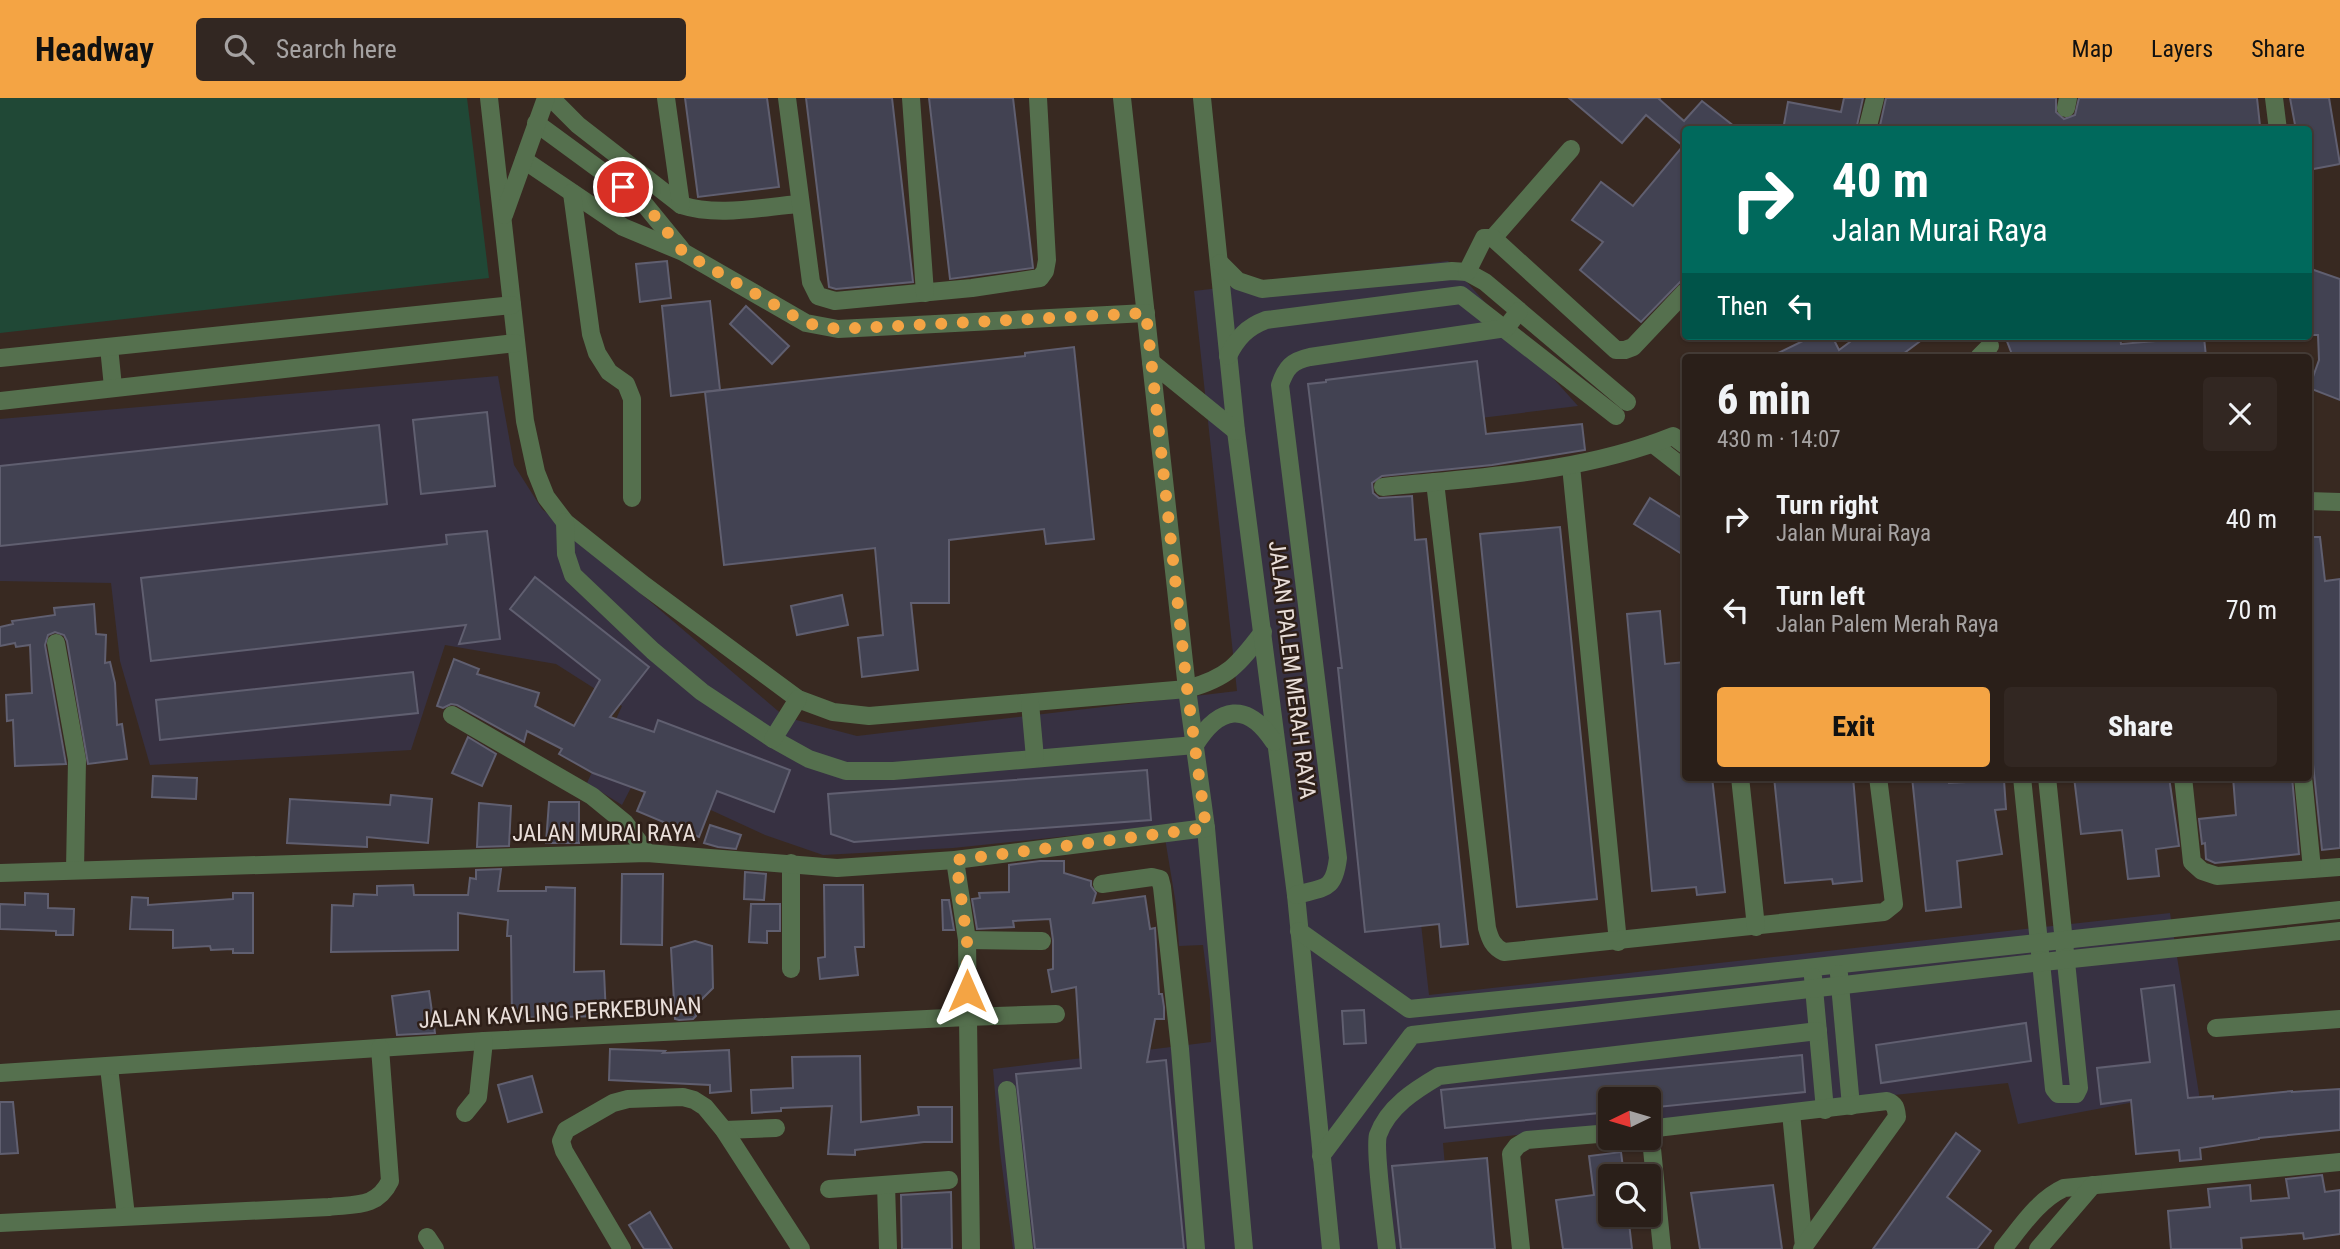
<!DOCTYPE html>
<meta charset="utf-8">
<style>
body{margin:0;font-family:"Roboto Condensed",sans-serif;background:#322722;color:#f1f3f6;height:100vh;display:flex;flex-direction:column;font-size:26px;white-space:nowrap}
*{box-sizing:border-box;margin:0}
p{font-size:23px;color:#a5a2a2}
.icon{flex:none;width:38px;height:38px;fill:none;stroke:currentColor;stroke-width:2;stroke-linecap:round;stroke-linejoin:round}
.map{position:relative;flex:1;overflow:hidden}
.panel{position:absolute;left:1682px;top:256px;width:630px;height:427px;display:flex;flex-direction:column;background:#2a1f19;border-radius:7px;box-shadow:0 2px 5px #0004,0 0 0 2px #463d38}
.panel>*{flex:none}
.banner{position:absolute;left:1682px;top:28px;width:630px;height:214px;border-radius:7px;box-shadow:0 2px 5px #0004,0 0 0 2px #463d38;background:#00695c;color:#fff;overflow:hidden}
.needle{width:46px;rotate:265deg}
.fabs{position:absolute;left:1598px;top:989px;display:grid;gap:14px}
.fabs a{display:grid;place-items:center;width:63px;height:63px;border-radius:7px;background:#2a1f19;box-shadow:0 2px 5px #0004,0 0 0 2px #463d38;font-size:35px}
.pin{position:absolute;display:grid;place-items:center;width:60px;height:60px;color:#fff;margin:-30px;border:4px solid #fff;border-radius:50%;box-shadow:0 2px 7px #0007}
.me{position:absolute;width:77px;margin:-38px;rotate:0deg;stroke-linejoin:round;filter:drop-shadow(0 0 5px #0008)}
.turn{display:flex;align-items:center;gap:24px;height:147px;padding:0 35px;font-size:32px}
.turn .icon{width:91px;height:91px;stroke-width:2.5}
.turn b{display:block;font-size:49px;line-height:60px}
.then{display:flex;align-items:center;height:66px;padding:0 35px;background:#0003;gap:14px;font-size:26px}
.round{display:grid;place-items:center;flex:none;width:74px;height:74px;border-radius:7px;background:#322722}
.headline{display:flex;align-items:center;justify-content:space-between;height:119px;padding:0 35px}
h1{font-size:42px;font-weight:800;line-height:52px}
.primary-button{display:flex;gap:14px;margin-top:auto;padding:14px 35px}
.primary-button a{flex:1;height:80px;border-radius:7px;background:#f4a444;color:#111;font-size:28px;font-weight:800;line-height:80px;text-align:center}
.primary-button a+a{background:#322722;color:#f1f3f6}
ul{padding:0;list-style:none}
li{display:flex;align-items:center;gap:21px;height:91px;padding:0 35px}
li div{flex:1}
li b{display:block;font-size:26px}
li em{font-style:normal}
header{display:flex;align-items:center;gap:42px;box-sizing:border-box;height:98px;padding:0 35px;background:#f4a444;color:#111}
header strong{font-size:33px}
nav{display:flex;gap:38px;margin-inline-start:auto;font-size:24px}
.search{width:490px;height:63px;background:#322722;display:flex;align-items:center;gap:18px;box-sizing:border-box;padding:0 24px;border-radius:7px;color:#a5a2a2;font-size:26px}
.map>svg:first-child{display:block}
.commercial{fill:#373142}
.green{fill:#204836}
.building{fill:#424252;stroke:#605f70;stroke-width:2}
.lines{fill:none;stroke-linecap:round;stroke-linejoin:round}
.minor{stroke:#55704e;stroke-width:18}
.route{stroke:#f4a444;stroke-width:12;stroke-dasharray:0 21.6}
.labels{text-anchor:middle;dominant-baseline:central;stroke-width:5;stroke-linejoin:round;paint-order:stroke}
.street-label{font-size:23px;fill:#e9ded9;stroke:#2e1f18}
</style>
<header>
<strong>Headway</strong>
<div class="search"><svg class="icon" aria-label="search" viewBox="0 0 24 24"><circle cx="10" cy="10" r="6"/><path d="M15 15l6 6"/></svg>Search here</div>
<nav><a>Map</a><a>Layers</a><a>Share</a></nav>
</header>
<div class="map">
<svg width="2340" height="1151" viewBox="0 0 2340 1151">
<rect width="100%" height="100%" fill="#382921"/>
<path class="commercial" d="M1448,163L1578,308L1366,334L1429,897L2170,815L2200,1002L2183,1000L2129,1005L2018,1026L2008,985L1649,1023L1648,1001H1610V1027L1443,1045L1452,1151H1013L1000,1054L993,971L1211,944L1210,902L1203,847L1179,848L1176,807L1163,728L953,750L823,757L765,737L637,678L622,707L587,685L622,608L556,566L445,547L411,652L150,667L120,563L111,485L0,483V321L498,278L514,367L542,411L785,619L857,638L1237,593L1194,193Z"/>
<path class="green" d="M0,0H467L489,180L0,235Z"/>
<g class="building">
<path d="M685,0H767L779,89L698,99Z"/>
<path d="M806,0H892L913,184L836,191L829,189Z"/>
<path d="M929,0H1013L1033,170L950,181Z"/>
<path d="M1569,0H1660L1659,1L1684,23L1702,3L1739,32H1685V179L1641,224L1580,172L1603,144L1572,122L1601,84L1633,108L1683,48L1646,17L1622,45Z"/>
<path d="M1844,0H1863L1856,32H1783L1788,4L1841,14Z"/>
<path d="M1886,0H2056V14L2064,21L2075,17L2079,0H2257L2260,28L2247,30V32H1879Z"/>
<path d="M2290,0H2329L2340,66L2308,72V32H2296Z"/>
<path d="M667,163L671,200L640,204L636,166Z"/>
<path d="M2308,170L2340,181V302L2309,290L2319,262L2318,237H2308Z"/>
<path d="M710,203L720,292L671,298L662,208Z"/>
<path d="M746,208L789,248L772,266L730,226Z"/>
<path d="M1813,238H1832L1839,252L1858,238H1927L1899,259H1770Z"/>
<path d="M2005,238H2120L2121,246L2204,239L2206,259H2013Z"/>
<path d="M1074,249L1094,441L1046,446L1044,431L949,442V505H911L918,572L862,579L858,540L883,537L875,450L724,467L705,294L1025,258V255Z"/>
<path d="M1477,263L1486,336L1582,326L1585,352L1492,367L1382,378L1372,385L1373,395L1379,400L1412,398L1415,442L1426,441L1468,846L1441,849L1439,826L1365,834L1338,570H1342L1308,286L1326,284V282Z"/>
<path d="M487,314L495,388L421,396L413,322Z"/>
<path d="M379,327L387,406L0,448V368Z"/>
<path d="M1650,400L1685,422V458L1634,426Z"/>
<path d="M1560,429L1597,801L1517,809L1480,436Z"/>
<path d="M487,433L500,541L459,546L466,527L151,563L141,480L447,446L446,437Z"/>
<path d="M2308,439H2320L2325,483L2340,481V750L2322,752L2308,618Z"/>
<path d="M535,479L649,569L610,619L654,634L658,622L790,672L774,714L717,693L699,739L637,713L645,694L593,675L559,656L562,651L527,633L524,644L457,607L451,606L443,610L437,608L454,561L479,571L477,576L539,595L535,608L574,628L600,582L510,511Z"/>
<path d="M842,497L848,527L797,537L791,508Z"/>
<path d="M94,506L96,536L106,537L105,565L110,564L115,585L117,627L122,626L127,661L88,666L67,543L64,537L55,534L48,537L45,547L66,666L15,668L13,622L7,623L6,597L32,595L30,547L16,549L15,545L0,548V529L13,526L12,523L55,517L54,510Z"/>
<path d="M1660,513L1665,566L1685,564V679H1712L1725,794L1697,797L1696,789L1652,793L1627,516Z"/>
<path d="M413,574L418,615L160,642L156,602Z"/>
<path d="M468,639L496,656L482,688L452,675Z"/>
<path d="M1147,672L1151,722L854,744L831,736L828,696Z"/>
<path d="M153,678L197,680L196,701L152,699Z"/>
<path d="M1774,679H1853L1862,783L1833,786L1832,781L1785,785Z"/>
<path d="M1912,679H1948L1949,685L2004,682L2006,711L1995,712L2002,756L1957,763L1961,809L1926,813Z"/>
<path d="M2074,679H2169L2179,748L2156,751L2159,778L2128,781L2122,732L2081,736Z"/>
<path d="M2233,679H2292L2299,756L2215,765L2206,761L2205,745L2202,746L2199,721L2236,717Z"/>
<path d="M391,697L432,701L428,745L367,739V749L287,745L290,701L390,707Z"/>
<path d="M549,704H579V745H546Z"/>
<path d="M479,705L511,708L509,748L477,749Z"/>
<path d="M710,727L741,737L736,751L718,749L704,745Z"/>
<path d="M1040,763H1064V775L1091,783V788L1096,795L1093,805L1145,798L1150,831L1155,830L1159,896H1162L1164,909V921H1155L1147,964L1166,962L1184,1151H1035L1016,976L1081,970L1076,889L1052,894L1048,872L1053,871V842L1050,821L1013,823L1014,829L977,831L972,801L980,800L979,795L1009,794V767Z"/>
<path d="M501,771L498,793H546V789L575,790L574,874L604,873L606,918L512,920L511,838H507L508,822L458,815V852L331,854L332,807L353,808L354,796L377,797V788L413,787L414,797H468L470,780L476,781V772Z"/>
<path d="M745,774L766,776L764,802L744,801Z"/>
<path d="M622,776H663L662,847L621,846Z"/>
<path d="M824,787H863L864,849H855L858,877L820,881L818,860L825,859Z"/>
<path d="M25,795L48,796V810L74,811L73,837H56V833L0,831V806L25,807Z"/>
<path d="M233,795H253V855H233V851L211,852L210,848L173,850V832L130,831L132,799L148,800V807L233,801Z"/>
<path d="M942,802H949L954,832H943Z"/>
<path d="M751,806H780V833H767V845L749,844Z"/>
<path d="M695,843L712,848L713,890L697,906L696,918L693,921L679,922L675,921L671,850Z"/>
<path d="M2174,887L2188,1000L2213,998V1001L2292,993V994L2340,991V1032L2259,1040V1041L2200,1050L2201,1061L2180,1063L2179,1052L2136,1056L2131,1002L2101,1006L2097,970L2150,964L2141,891Z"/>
<path d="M429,893L435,935L397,937L392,898Z"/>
<path d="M1364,912L1366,945L1344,946L1342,913Z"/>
<path d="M2026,925L2031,963L1881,985L1876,947Z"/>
<path d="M610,951L665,953L663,955L729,952L731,993L710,995V987L609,982Z"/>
<path d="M1802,957L1805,994L1648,1010V1001H1610V1014L1445,1030L1441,992Z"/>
<path d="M860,958L861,1024L919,1017L918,1009H952V1044H924L855,1052V1057L828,1056L832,1008L781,1010V1013L752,1015L751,992L793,990L792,959Z"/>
<path d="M532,978L542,1014L508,1024L498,987Z"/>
<path d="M0,1004H13L18,1055L0,1056Z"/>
<path d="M1956,1035L1980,1053L1947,1099L1991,1133L1977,1151H1873Z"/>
<path d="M1621,1054L1624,1078H1610V1116H1628L1632,1151H1563L1556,1102L1594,1097L1589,1058Z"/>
<path d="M1487,1060L1495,1151H1401L1392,1068Z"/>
<path d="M2322,1077L2325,1094L2340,1092V1136L2304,1141L2303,1135L2241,1140L2242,1151H2171L2168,1113L2210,1109L2208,1091L2250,1087L2251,1103L2289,1100L2286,1081Z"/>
<path d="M1773,1087L1782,1151H1700L1691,1095Z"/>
<path d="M951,1094L952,1151H902L901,1097Z"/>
<path d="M650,1114L672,1151H644L629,1127Z"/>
</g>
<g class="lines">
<g class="minor">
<path d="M489,0L525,323L536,374L546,399L565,424L644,487L798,601L833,614L869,618L1187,591C1228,580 1238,567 1263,534"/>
<path d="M551,0L578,27L681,107C718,119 761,109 799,106"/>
<path d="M666,0L681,107"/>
<path d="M787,0L811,184L818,198L835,203L972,190L1040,180L1045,173L1047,162L1038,0"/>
<path d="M911,0L925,195"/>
<path d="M1122,0L1187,591L1206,730L1244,1151"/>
<path d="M1202,0L1236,333L1296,797L1331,1151"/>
<path d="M2274,0L2278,32"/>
<path d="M2066,10L2068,0"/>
<path d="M536,25L641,102L681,151"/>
<path d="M1867,32L1875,0"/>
<path d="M524,62L623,129L683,154L806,225L838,231L1146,215"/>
<path d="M572,95L591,236L597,255L609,274L626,286L632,301V400"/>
<path d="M504,117L546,0"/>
<path d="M1493,140L1571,51"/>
<path d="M1220,165L1238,183L1262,191L1452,173L1467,174L1485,184L1627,304"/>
<path d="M1467,174L1484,140H1493L1616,252H1625L1633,249L1685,194"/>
<path d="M109,249L113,289"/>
<path d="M1228,258C1237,240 1247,229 1266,222L1461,197L1616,318"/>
<path d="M1979,259L1990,248"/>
<path d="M0,260L512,207"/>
<path d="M1151,264L1236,333"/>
<path d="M0,303L516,245"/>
<path d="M1653,346L1685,371"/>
<path d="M1571,368L1618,844"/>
<path d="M1435,384L1487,830C1490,841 1493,849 1504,854L1884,814L1894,806L1878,679"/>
<path d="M1383,389C1480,379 1581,375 1673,338L1685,347"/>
<path d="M2308,403L2340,404"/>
<path d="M565,424L566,456L573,477L653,553L702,594L773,641L809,661L846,673H893L1195,647C1219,608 1247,603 1274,644"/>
<path d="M56,545L77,662L75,772"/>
<path d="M1030,605L1035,660"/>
<path d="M452,617L592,698L625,725L647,755"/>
<path d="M773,641L798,601"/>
<path d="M1740,679L1756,829"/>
<path d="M2022,679L2054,991L2058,996H2076L2079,990L2047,679"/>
<path d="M2183,679L2192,764L2202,773L2217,778L2340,769"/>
<path d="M2303,679L2312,771"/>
<path d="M955,762L967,842L971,1151"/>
<path d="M791,765V871"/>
<path d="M0,775L647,755L837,770L955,762L1206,730"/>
<path d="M1102,786L1152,779L1160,781L1162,789L1180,951L1196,1151"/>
<path d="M1296,797C1325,789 1334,793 1338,760L1280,287C1286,269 1292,263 1310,259L1506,230L1519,213"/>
<path d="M1299,833L1409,911L1659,886L2340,812"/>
<path d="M967,842L1042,843"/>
<path d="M1839,876L1851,1008"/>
<path d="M1813,879L1825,1012"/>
<path d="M2216,930L2340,921"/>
<path d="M109,969L126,1118"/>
<path d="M0,975L484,943L967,919L1056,916"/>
<path d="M1007,992L1024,1151"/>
<path d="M465,1015L478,999L484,943"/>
<path d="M1791,1015L1804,1149"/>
<path d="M1648,1031L1887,1003C1896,1006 1896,1011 1897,1019L1802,1151"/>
<path d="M1650,1031L1662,1151"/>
<path d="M724,1032L776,1030"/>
<path d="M1321,1058L1412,937L2043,864L2340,833"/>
<path d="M886,1087L888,1151"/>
<path d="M829,1091L949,1082"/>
<path d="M0,1125L329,1109C355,1106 377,1110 390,1083L380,950"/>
<path d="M427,1139L435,1151"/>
<path d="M622,1151L564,1053L561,1043L566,1032L613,1005L628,1001L683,999L694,1002L705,1009L724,1032L801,1151"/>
<path d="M1387,1151C1385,1132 1374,1050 1378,1037C1388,1009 1415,992 1439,978L1818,933"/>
<path d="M1521,1151L1511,1056L1517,1048L1527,1042L1610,1035"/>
<path d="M2003,1151C2021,1129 2038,1102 2064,1090L2340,1064"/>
<path d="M2038,1151L2093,1087"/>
</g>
</g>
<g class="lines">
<path class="route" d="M623,89L642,102L683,154L806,225L838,231L1146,215L1187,590L1206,730L956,762L967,842V893"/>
</g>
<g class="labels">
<g class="street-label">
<text transform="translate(1292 572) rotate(83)">JALAN PALEM MERAH RAYA</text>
<text x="604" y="735">JALAN MURAI RAYA</text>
<text transform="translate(560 915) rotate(-3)">JALAN KAVLING PERKEBUNAN</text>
</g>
</g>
</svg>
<div class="fabs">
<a><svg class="needle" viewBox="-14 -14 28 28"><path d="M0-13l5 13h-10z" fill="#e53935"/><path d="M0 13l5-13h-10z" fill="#a5a2a2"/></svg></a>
<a><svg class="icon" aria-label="search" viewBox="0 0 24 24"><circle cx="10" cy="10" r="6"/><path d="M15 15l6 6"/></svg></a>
</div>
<div class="pin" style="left:623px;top:89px;background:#d93025"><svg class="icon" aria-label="arrive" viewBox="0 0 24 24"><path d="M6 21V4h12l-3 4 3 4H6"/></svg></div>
<svg class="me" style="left:967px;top:893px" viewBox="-20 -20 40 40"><path d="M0-17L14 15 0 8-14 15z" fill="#f4a444" stroke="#fff" stroke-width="4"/></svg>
<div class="banner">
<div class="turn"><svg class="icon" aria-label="right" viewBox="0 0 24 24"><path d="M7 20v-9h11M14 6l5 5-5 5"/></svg><div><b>40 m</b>Jalan Murai Raya</div></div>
<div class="then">Then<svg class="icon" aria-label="left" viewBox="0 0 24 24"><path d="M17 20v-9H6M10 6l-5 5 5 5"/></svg></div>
</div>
<section class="panel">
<div class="headline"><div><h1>6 min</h1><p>430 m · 14:07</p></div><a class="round"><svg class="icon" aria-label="close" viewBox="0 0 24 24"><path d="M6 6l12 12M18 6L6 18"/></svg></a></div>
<ul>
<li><svg class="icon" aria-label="right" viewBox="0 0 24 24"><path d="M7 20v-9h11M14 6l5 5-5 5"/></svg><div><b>Turn right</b><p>Jalan Murai Raya</p></div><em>40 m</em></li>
<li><svg class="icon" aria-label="left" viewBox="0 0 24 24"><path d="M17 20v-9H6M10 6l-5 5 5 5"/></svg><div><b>Turn left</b><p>Jalan Palem Merah Raya</p></div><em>70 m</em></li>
</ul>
<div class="primary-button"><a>Exit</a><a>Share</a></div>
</section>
</div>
